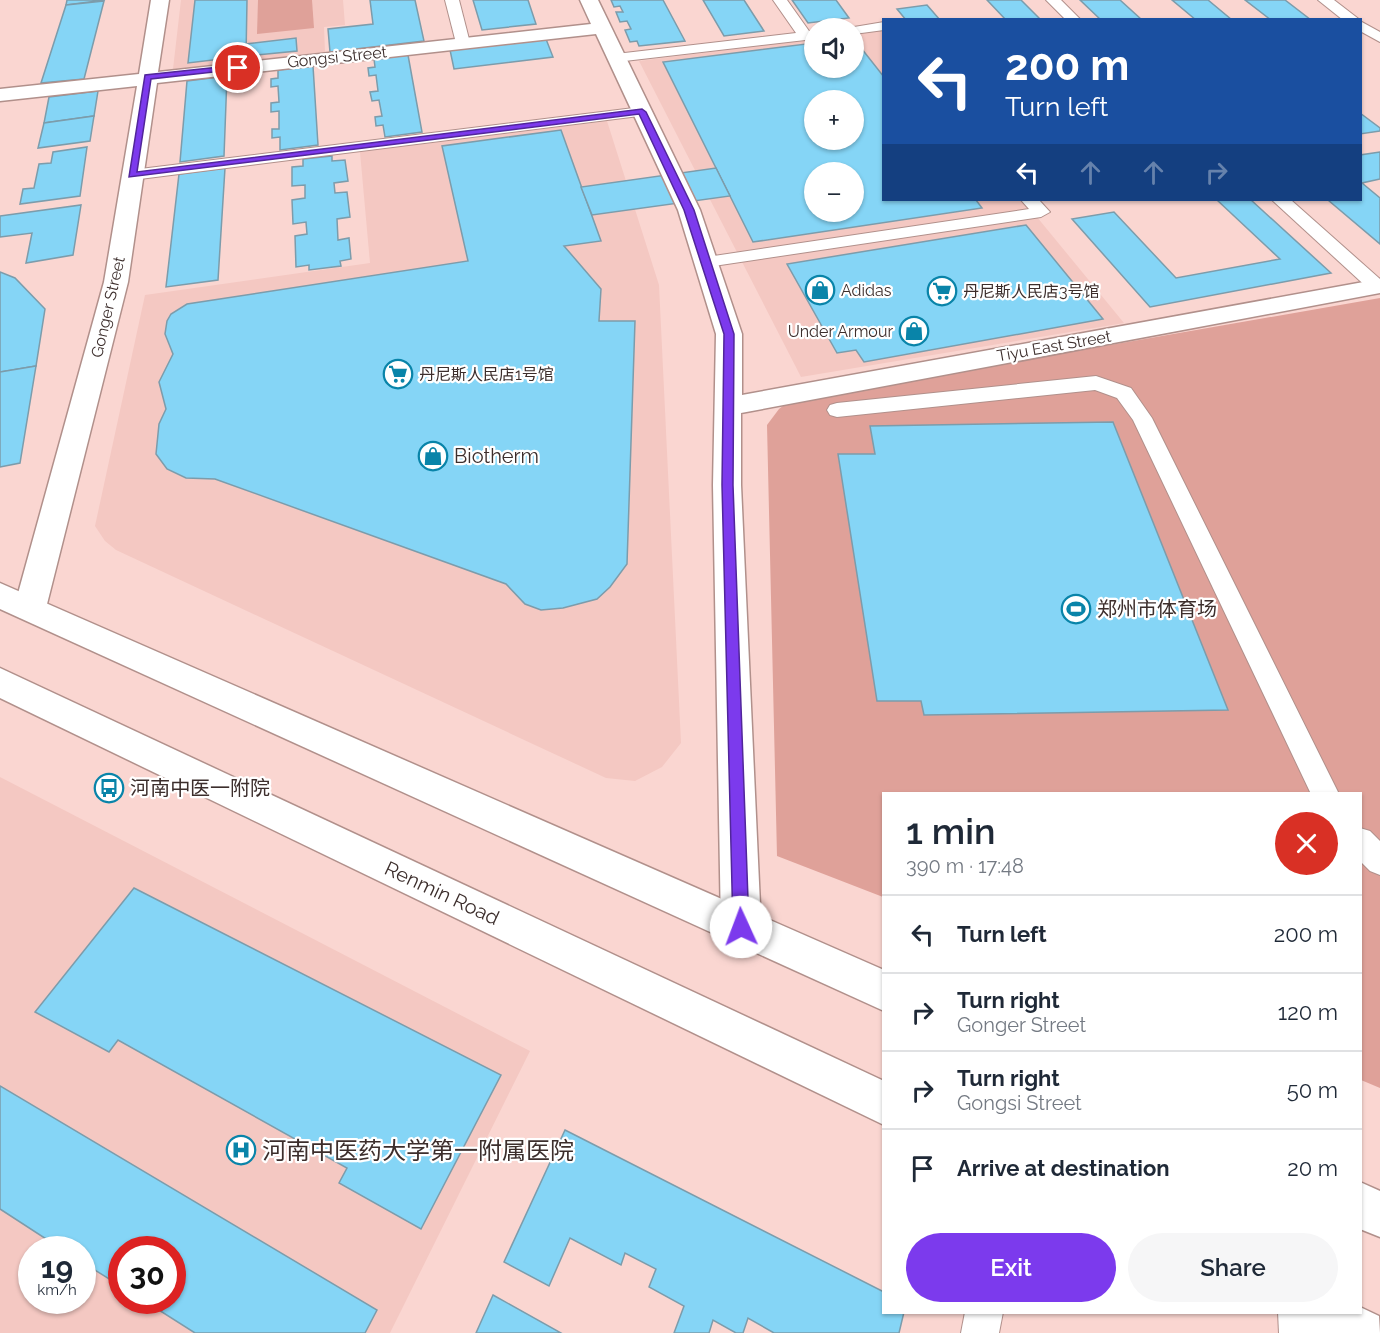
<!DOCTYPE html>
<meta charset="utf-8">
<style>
body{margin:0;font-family:Raleway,"Noto Sans SC",sans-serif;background:#f6f6f7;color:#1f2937;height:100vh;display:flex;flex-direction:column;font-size:22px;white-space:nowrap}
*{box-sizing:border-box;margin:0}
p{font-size:20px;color:#747a83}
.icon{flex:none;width:33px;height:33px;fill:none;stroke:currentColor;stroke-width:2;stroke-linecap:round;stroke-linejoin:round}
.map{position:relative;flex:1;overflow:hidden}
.panel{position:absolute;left:882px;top:792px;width:480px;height:522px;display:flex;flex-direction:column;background:#fff;border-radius:0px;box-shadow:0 2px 4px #0004}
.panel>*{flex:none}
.guide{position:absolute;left:882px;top:18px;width:480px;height:183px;border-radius:0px;box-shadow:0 2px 4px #0004;background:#1a4fa0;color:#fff;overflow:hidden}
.fabs{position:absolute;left:804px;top:18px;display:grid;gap:12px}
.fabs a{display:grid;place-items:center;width:60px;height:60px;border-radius:50%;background:#fff;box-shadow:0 2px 4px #0004;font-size:30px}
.speed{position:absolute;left:18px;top:1236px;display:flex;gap:12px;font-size:30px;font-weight:700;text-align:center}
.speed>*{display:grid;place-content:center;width:78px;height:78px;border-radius:50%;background:#fff;box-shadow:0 2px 4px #0004;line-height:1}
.speed small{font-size:15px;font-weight:400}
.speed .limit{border:9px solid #d22;background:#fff;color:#111}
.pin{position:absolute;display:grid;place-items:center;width:51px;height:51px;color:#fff;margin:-26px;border:3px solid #fff;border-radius:50%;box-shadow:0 2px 6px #0007}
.me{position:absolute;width:66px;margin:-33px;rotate:358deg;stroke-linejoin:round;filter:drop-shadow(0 0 4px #0008)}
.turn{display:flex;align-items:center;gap:21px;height:126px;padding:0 24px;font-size:27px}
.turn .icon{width:78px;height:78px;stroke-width:2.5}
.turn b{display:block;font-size:42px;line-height:51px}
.lanes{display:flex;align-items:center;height:57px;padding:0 24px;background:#0003;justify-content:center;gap:30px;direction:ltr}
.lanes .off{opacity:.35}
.round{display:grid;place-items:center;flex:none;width:63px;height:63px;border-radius:32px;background:#f6f6f7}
.overview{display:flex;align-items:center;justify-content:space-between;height:102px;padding:0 24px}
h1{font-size:36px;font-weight:600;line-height:45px}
.cta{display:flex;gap:12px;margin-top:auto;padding:12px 24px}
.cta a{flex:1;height:69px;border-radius:36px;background:#7c3aed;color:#fff;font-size:24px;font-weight:600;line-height:69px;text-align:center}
.cta a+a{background:#f6f6f7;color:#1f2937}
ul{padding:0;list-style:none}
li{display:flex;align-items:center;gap:18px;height:78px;padding:0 24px;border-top:2px solid #e0e1e3}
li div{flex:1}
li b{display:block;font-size:22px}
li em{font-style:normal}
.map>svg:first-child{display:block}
.built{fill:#f4c8c2;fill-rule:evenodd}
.green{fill:#dfa199}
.building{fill:#85d5f6;stroke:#7c9cab;stroke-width:1.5;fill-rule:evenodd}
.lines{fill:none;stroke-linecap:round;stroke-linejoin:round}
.lane-casing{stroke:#b1908b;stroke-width:2}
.street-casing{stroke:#b1908b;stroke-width:3}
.primary-casing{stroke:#b1908b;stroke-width:3}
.lane{fill:#fff;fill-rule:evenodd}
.street{fill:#fff;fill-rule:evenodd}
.primary{fill:#fff;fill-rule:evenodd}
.route{fill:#7c3aed;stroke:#51269a;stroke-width:1.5}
.labels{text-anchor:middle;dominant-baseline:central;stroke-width:4.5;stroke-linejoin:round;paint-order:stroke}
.far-street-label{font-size:16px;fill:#3c2e2c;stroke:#fff}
.far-poi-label{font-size:16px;fill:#3c2e2c;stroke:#fff;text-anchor:start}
.poi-label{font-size:20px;fill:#3c2e2c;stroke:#fff;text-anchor:start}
.street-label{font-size:20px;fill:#3c2e2c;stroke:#fff}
.near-poi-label{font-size:24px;fill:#3c2e2c;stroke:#fff;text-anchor:start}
</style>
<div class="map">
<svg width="1380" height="1333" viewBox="0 0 1380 1333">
<rect width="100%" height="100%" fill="#fad6d1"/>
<g class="built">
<path d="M181,0H343L345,25L324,27L325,52L173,69Z"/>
<path d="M883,30L884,200H1023L1124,323L801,377L639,61L814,39V68H854V34ZM814,100H854V140H814ZM814,172H854V212H814Z"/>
<path d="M607,121L659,285L681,743L662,767L635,781L606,778L116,550L105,541L95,526L145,295L370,263L360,152Z"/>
<path d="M0,777L530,1051L390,1333H0ZM32,1250H82V1300H32ZM122,1250H172V1300H122Z"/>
</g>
<g class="green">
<path d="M258,0H312L314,28L257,34Z"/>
<path d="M1380,298V1088L1361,1080L1360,794H884L883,897L777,856L767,425L779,409L789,401Z"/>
</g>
<g class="building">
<path d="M67,0H105L66,5Z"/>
<path d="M195,0H247L246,56L188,63Z"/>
<path d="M370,0H415L424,41L330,52L328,29L373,24Z"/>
<path d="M473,0H528L536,24L482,30Z"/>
<path d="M611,0H663L685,41L639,46L637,41L630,42L625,30L631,29L627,21L620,22L616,12H623L620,6L614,7Z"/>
<path d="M703,0H744L764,31L724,36Z"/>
<path d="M792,0H836L849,18L808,23Z"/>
<path d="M987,0H1021L1041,20H1006Z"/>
<path d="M1080,0H1120L1142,20H1101Z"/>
<path d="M1172,0H1208L1232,20H1196Z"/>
<path d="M1245,0H1285L1311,20H1271Z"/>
<path d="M104,1L84,79L41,83L66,5Z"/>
<path d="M927,5L940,20H906L897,9Z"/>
<path d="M296,38L297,51L246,56V44Z"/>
<path d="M546,39L553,57L454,69L450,50Z"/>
<path d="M854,39L884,77V200H976L982,208L753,242L663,62L814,43V68H854ZM814,100H854V140H814ZM814,172H854V212H814Z"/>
<path d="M408,55L422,132L385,137L383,125L376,126L375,117L382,116L379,100L372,101L370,92L378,91L376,75L369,76L368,68L375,67L374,59Z"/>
<path d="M313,66L318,145L280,150V137L272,138V129H279V111L271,112V103L279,102L278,86L271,87V79L278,78V70Z"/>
<path d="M227,76L224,156L180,162L187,81Z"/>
<path d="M98,91L94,116L44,123L49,97Z"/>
<path d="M1360,113L1380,128V131L1360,134Z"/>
<path d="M94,116L90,141L38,148L44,123Z"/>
<path d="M561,130L601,241L564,246L601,289L599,321H635L627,564L610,587L597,599L563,608L541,610L525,604L506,584L215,479L186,478L167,469L156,454L159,424L166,409L159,382L173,354L165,334L167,321L171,314L187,304L468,261L442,146Z"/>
<path d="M87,147L80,196L20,204L23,189L34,188L39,164L51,163L53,152Z"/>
<path d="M1380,152V179L1362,183L1380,198V244L1328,200H1360V155Z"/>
<path d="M332,156V161L345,160L348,181L334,183L335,193L347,192L350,217L337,219L338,240L349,238L351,259L340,261L341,266L309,270V265L296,267L295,236L307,234L306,222L293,224L292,200L305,198V185L292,186V167L303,166V159Z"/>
<path d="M225,168L218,280L166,287L179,174Z"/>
<path d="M716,168L730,196L592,215L581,187Z"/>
<path d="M1217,200H1251L1331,273L1150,307L1072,219L1114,212L1176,278L1280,259Z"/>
<path d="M81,205L73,255L26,263L32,233L0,237V216Z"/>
<path d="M1026,225L1103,319L864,362L856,350L837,353L787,264Z"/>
<path d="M0,272L15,278L45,309L36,366L0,372Z"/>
<path d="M36,366L20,463L0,467V372Z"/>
<path d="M1113,422L1228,710L924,715L921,701H877L838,454H875L870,426Z"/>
<path d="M134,888L501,1075L421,1229L339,1183L347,1168L118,1040L109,1052L35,1012Z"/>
<path d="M0,1086L377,1310L365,1333H195L143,1300H172V1250H122V1287L82,1262V1250H63L0,1209Z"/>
<path d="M565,1130L884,1292V1312H904L899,1333H774L748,1318L743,1333H736L713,1320L709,1333H674L684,1306L649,1287L656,1269L625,1253L621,1265L570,1238L549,1286L504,1262Z"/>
<path d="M493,1295L561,1333H476Z"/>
</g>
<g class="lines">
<g class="lane-casing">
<g id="lane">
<path d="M445,0H459L470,43L468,46H458L456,43Z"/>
<path d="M773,0H787L809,31H814V39L616,62L609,58L616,54L796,33Z"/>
<path d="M1046,0H1061L1081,20H1066Z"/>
<path d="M1318,0H1334L1360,20H1343Z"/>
<path d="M1360,21L1380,32V42L1360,31Z"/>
<path d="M884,22V30L854,34V28H848Z"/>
<path d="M642,107L650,112L647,115L132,180L124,175L132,170Z"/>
<path d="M1021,200H1039L1050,212L1041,217L707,267L698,262L707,257L1029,209Z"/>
<path d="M1272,200H1291L1380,279V292L1371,291Z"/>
<path d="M1096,376L1131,388L1152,418L1339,794H1311L1133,420L1117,398L1095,390L837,417L830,415L827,410L830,405L837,403Z"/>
<path d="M1360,828L1370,831L1380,841V875L1370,871L1360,861Z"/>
<path d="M965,1312H1003L999,1333H961Z"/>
<path d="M1278,1312H1316L1317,1333H1279Z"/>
</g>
</g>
<g class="street-casing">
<path id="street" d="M151,0H169L158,72L591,24L580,0H598L700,210L742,334V395L1380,279V293L741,413V485L761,927L755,941L741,946L727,941L721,927L713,485L716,334L678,210L596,34L157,83L128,282L46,608L41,617L30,621L19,617L14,608L104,282L137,86L0,101V89L139,74Z"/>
</g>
<g class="primary-casing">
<g id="primary">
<path d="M0,583L884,970V1011L0,609Z"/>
<path d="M0,668L884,1081V1125L0,698Z"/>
<path d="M1360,1182L1380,1191V1237L1360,1229Z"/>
<path d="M1360,1307L1379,1316L1380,1333H1310L1302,1329L1295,1312H1360Z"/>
</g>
</g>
<use href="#lane" class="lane"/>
<use href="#street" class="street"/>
<use href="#primary" class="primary"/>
</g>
<path class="route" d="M238,65L241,69L151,79L137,172L642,109L646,112L694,210L734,334L733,485L749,927L747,933L741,935L735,933L733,927L722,485L724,334L684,210L639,114L129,177L145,75Z"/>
<defs>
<g id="shop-ring" transform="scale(1.5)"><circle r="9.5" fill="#fff" stroke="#0984a9" stroke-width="1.5"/><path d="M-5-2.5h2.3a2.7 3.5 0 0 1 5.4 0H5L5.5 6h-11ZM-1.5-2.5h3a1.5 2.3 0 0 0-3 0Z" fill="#0984a9"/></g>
<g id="supermarket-ring" transform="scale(1.5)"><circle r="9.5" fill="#fff" stroke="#0984a9" stroke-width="1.5"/><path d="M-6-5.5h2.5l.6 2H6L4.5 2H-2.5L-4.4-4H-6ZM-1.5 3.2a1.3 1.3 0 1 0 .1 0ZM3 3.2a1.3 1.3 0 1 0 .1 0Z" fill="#0984a9"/></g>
<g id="stadium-ring" transform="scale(1.5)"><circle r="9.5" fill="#fff" stroke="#0984a9" stroke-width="1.5"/><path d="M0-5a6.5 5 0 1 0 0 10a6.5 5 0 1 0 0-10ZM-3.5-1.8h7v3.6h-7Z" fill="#0984a9"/></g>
<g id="bus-ring" transform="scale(1.5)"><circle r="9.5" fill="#fff" stroke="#0984a9" stroke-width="1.5"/><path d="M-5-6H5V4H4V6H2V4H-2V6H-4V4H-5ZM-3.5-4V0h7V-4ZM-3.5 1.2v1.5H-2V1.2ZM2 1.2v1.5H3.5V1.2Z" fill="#0984a9"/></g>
<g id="hospital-ring" transform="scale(1.5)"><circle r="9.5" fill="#fff" stroke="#0984a9" stroke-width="1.5"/><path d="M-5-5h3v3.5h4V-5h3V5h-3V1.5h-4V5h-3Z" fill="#0984a9"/></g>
</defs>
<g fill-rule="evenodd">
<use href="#shop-ring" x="820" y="290"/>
<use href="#supermarket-ring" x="942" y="291"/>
<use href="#shop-ring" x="914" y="331"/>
<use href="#supermarket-ring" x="398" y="374"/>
<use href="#shop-ring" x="433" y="456"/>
<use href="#stadium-ring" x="1076" y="609"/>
<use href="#bus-ring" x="109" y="788"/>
<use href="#hospital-ring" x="241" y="1150"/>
</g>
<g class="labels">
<g class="far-street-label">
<text transform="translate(337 57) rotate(-6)">Gongsi Street</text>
<text transform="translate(108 307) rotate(-77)">Gonger Street</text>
<text transform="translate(1054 346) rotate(-10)">Tiyu East Street</text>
</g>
<g class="far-poi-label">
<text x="841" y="290">Adidas</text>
<text x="963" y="291">丹尼斯人民店3号馆</text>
<text x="893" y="331" text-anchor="end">Under Armour</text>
<text x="419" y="374">丹尼斯人民店1号馆</text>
</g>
<g class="poi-label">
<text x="454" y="456">Biotherm</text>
<text x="1097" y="609">郑州市体育场</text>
<text x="130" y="788">河南中医一附院</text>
</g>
<g class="street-label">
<text transform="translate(442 893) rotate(25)">Renmin Road</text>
</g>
<g class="near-poi-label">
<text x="262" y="1150">河南中医药大学第一附属医院</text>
</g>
</g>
</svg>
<div class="fabs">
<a><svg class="icon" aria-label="sound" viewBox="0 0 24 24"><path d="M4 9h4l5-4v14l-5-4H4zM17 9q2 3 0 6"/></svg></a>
<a>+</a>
<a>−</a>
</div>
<div class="speed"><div>19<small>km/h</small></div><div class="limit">30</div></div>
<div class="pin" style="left:238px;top:68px;background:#d93025"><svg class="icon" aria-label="arrive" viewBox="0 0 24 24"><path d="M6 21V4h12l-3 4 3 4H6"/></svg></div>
<svg class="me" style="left:741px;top:927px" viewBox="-20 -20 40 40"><circle r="19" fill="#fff"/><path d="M0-13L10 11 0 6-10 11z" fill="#7c3aed"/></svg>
<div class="guide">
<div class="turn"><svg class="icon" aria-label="left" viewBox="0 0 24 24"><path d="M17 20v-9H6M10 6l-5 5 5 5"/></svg><div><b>200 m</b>Turn left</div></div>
<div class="lanes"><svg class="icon" aria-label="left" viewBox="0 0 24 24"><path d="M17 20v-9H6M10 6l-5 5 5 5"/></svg><svg class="icon off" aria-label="ahead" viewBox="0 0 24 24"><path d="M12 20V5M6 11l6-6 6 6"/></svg><svg class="icon off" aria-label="ahead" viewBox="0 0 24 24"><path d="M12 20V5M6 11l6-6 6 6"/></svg><svg class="icon off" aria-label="right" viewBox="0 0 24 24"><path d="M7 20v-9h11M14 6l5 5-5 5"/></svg></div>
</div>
<section class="panel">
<div class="overview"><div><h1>1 min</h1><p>390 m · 17:48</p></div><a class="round" style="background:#d93025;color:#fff"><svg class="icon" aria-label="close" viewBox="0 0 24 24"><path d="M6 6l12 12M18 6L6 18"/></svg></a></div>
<ul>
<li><svg class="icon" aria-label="left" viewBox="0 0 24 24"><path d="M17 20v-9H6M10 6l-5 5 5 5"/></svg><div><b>Turn left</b></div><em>200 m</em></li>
<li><svg class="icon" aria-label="right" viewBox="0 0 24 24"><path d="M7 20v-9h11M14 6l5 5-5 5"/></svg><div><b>Turn right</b><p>Gonger Street</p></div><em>120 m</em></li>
<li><svg class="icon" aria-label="right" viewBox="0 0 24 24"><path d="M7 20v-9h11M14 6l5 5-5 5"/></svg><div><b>Turn right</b><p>Gongsi Street</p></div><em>50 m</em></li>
<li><svg class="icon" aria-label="arrive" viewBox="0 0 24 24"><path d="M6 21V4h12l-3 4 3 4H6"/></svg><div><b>Arrive at destination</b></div><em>20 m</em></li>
</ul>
<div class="cta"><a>Exit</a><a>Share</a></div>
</section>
</div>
